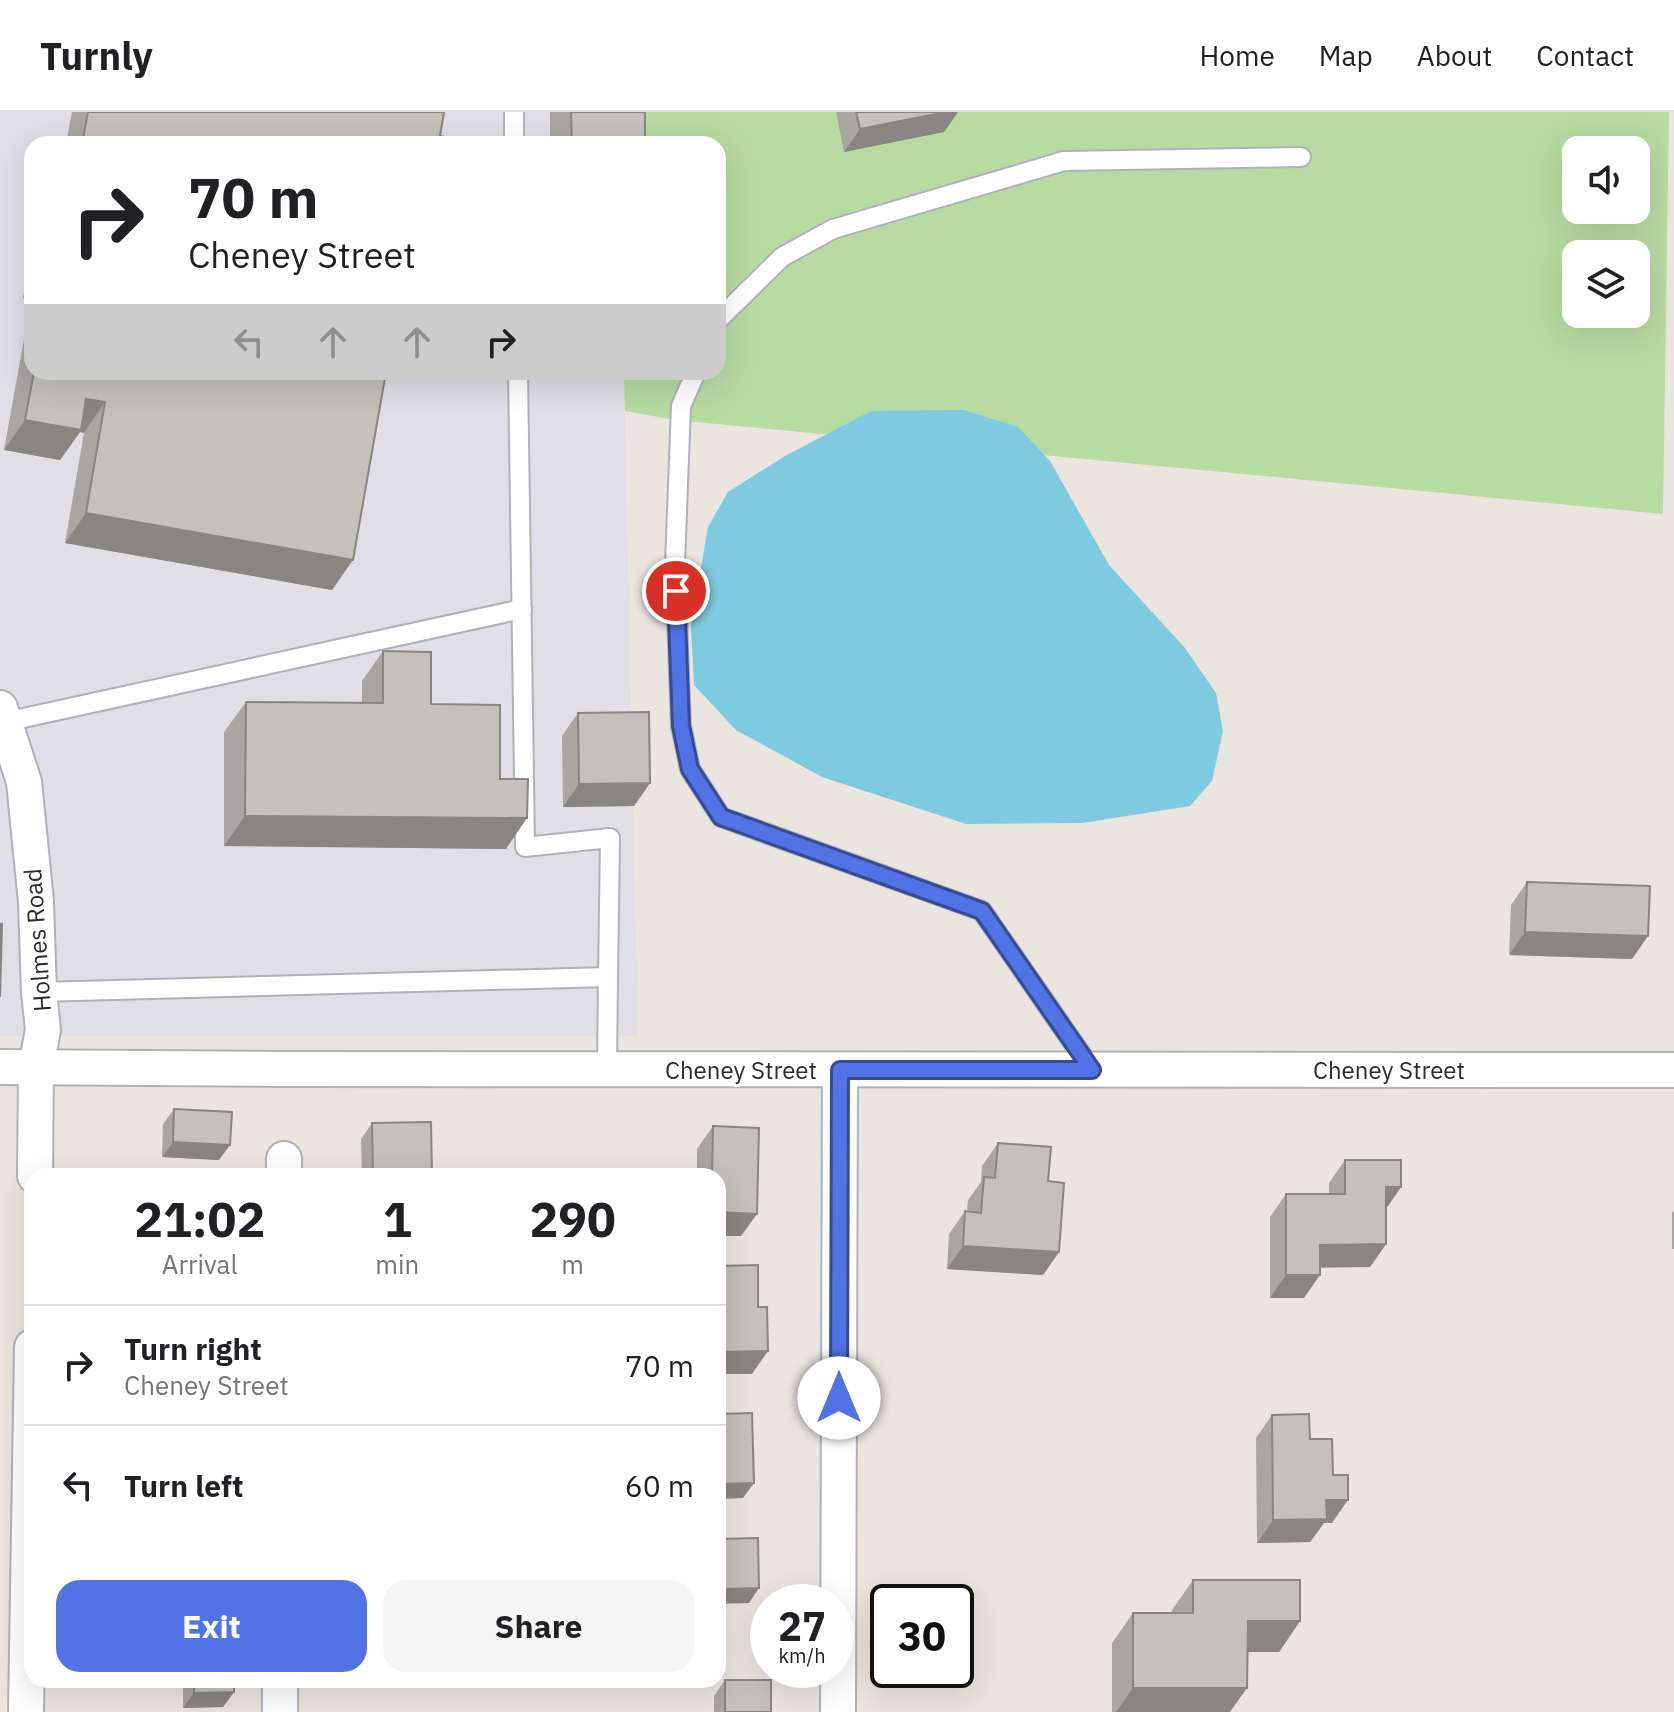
<!DOCTYPE html>
<style>
body{margin:0;font-family:"IBM Plex Sans",sans-serif;background:#f6f6f6;color:#202124;height:100vh;display:flex;flex-direction:column;font-size:30px;white-space:nowrap}
*{box-sizing:border-box;margin:0}
p{font-size:26px;color:#757577}
.icon{flex:none;width:44px;height:44px;fill:none;stroke:currentColor;stroke-width:2;stroke-linecap:round;stroke-linejoin:round}
.map{position:relative;flex:1;overflow:hidden}
.drawer{position:absolute;left:24px;top:1056px;width:702px;height:520px;display:flex;flex-direction:column;background:#fff;border-radius:24px;box-shadow:0 8px 32px #0002}
.drawer>*{flex:none}
.top-card{position:absolute;left:24px;top:24px;width:702px;height:244px;border-radius:24px;box-shadow:0 8px 32px #0002;background:#fff;color:#202124;overflow:hidden}
.tools{position:absolute;left:1562px;top:24px;display:grid;gap:16px}
.tools a{display:grid;place-items:center;width:88px;height:88px;border-radius:16px;background:#fff;box-shadow:0 8px 32px #0002;font-size:40px}
.speed{position:absolute;left:750px;top:1472px;display:flex;gap:16px;font-size:40px;font-weight:700;text-align:center}
.speed>*{display:grid;place-content:center;width:104px;height:104px;border-radius:50%;background:#fff;box-shadow:0 8px 32px #0002;line-height:1}
.speed small{font-size:20px;font-weight:400}
.speed .limit{border:4px solid #111;border-radius:12px;background:#fff;color:#111}
.pin{position:absolute;display:grid;place-items:center;width:68px;height:68px;color:#fff;margin:-34px;border:4px solid #fff;border-radius:50%;box-shadow:0 2px 8px #0007}
.me{position:absolute;width:88px;margin:-44px;rotate:0deg;stroke-linejoin:round;filter:drop-shadow(0 0 6px #0008)}
.turn{display:flex;align-items:center;gap:28px;height:168px;padding:0 32px;font-size:36px}
.turn .icon{width:104px;height:104px;stroke-width:2.5}
.turn b{display:block;font-size:56px;line-height:68px}
.lanes{display:flex;align-items:center;height:76px;padding:0 32px;background:#0003;justify-content:center;gap:40px;direction:ltr}
.lanes .off{opacity:.35}
.eta{display:flex;justify-content:space-evenly;align-items:center;height:136px;text-align:center}
.eta b{font-size:48px;font-weight:700;line-height:56px}
.action{display:flex;gap:16px;margin-top:auto;padding:16px 32px}
.action a{flex:1;height:92px;border-radius:24px;background:#5273e5;color:#fff;font-size:32px;font-weight:700;line-height:92px;text-align:center}
.action a+a{background:#f6f6f6;color:#202124}
ul{padding:0;list-style:none}
li{display:flex;align-items:center;gap:24px;height:120px;padding:0 32px;border-top:2px solid #e0e0e0}
li div{flex:1}
li b{display:block;font-size:30px}
li em{font-style:normal}
header{display:flex;align-items:center;gap:48px;box-sizing:border-box;height:112px;padding:0 40px;background:#fff;border-bottom:2px solid #e0e0e0}
header strong{font-size:38px}
nav{display:flex;gap:44px;margin-inline-start:auto;font-size:28px}
.map>svg:first-child{display:block}
.industrial{fill:#e0dfe5}
.green{fill:#b8dba2;fill-rule:evenodd}
.water{fill:#7ecae1}
.lines{fill:none;stroke-linecap:round;stroke-linejoin:round}
.lane-casing{stroke:#afb1ba;stroke-width:22}
.street-casing{stroke:#afb1ba;stroke-width:38}
.lane{stroke:#fff;stroke-width:18}
.street{stroke:#fff;stroke-width:34}
.wall{fill:#a9a5a0}
.shaded-wall{fill:#898682}
.building{fill:#c4c0ba;stroke:#898682;stroke-width:2}
.route-casing{stroke:#354b95;stroke-width:20}
.route{stroke:#5273e5;stroke-width:14}
.labels{text-anchor:middle;dominant-baseline:central;stroke-width:6;stroke-linejoin:round;paint-order:stroke}
.street-label{font-size:24px;fill:#2b2b2b;stroke:#fff}
</style>
<header>
<strong>Turnly</strong>
<nav><a>Home</a><a>Map</a><a>About</a><a>Contact</a></nav>
</header>
<div class="map">
<svg width="1674" height="1600" viewBox="0 0 1674 1600">
<rect width="100%" height="100%" fill="#ebe5df"/>
<path class="industrial" d="M0,0H619L620,32H32V260H624L638,924H0Z"/>
<path class="green" d="M619,0H1669L1663,402L675,308L625,299L624,260H718V32H620ZM1576,38H1636V98H1576ZM1576,142H1636V202H1576Z"/>
<path class="water" d="M964,298L1018,315L1050,349L1109,453L1185,536L1216,581L1223,619L1212,669L1190,694L1083,711L966,712L822,665L736,618L694,573L691,515L708,415L728,380L785,344L871,299Z"/>
<g class="lines">
<g class="lane-casing">
<g id="lane">
<path d="M514,0V32"/>
<path d="M718,208L782,145L833,117L1064,49L1301,45"/>
<path d="M696,260L681,294L675,452L681,614L690,657L721,705L982,799L1092,958"/>
<path d="M5,610L522,497"/>
<path d="M39,880L608,865L610,726L525,735L518,260"/>
<path d="M607,958L608,865"/>
</g>
</g>
<g class="street-casing">
<g id="street">
<path d="M0,596L24,670L36,790L39,880L43,918L36,955L35,1064"/>
<path d="M0,955L281,957L1674,958"/>
<path d="M284,1064V1047"/>
<path d="M26,1600L32,1235"/>
<path d="M280,1600V1568"/>
<path d="M838,1600L840,958"/>
</g>
</g>
<use href="#lane" class="lane"/>
<use href="#street" class="street"/>
</g>
<g class="wall">
<path d="M72,0H444L440,24L471,32H66Z"/>
<rect x="550" y="0" width="95" height="32"/>
<path d="M836,0H958L944,20L844,40Z"/>
<path d="M32,145V260H386L332,478L65,431L84,321L80,320L60,348L4,338L31,188L23,186L29,149Z"/>
<path d="M383,539L431,592L506,737L224,734V620L246,590L362,591V569Z"/>
<path d="M578,601L650,671L634,694L563,695L562,624Z"/>
<path d="M1527,770L1632,847L1509,843L1511,793Z"/>
<path d="M174,997L219,1048L162,1045L163,1012Z"/>
<path d="M372,1011L432,1063V1064H362L361,1027Z"/>
<path d="M713,1014L741,1124H718V1064H697V1037Z"/>
<path d="M998,1031L1048,1069L1059,1140L1043,1163L947,1157L949,1122L965,1099H967L968,1088L981,1070L982,1054Z"/>
<path d="M1345,1048L1401,1075L1386,1097V1132L1370,1155H1320L1304,1186H1270V1105L1286,1082H1329V1071Z"/>
<path d="M1674,1099V1137H1672V1101Z"/>
<path d="M718,1154L752,1262H718Z"/>
<path d="M1272,1303L1310,1327L1332,1411H1324L1310,1430L1257,1431L1256,1326Z"/>
<path d="M1193,1468L1300,1509L1279,1540H1247L1230,1600H1112V1531L1133,1501H1172V1498Z"/>
<path d="M183,1568H234V1580L223,1595L183,1596Z"/>
<path d="M725,1568L771,1600H714V1584Z"/>
</g>
<g class="shaded-wall">
<path d="M946,0H958L944,20L844,40L860,17Z"/>
<path d="M32,173V186L31,188L23,186Z"/>
<path d="M86,287L105,290L84,321L80,320L60,348L4,338L25,308Z"/>
<path d="M86,401L353,448L332,478L65,431Z"/>
<path d="M650,671L634,694L563,695L579,672Z"/>
<path d="M245,704L527,706L506,737L224,734Z"/>
<path d="M1525,820L1648,824L1632,847L1509,843Z"/>
<path d="M173,1030L230,1033L219,1048L162,1045Z"/>
<path d="M1386,1075H1401L1385,1098Z"/>
<path d="M718,1100L757,1102L741,1124H718Z"/>
<path d="M1386,1132L1370,1155L1304,1156L1320,1133Z"/>
<path d="M963,1134L1059,1140L1043,1163L947,1157Z"/>
<path d="M1286,1163H1320L1304,1186H1270Z"/>
<path d="M768,1239L752,1262H718V1242L720,1240Z"/>
<path d="M754,1371L743,1386L718,1387V1372Z"/>
<path d="M1326,1388H1348L1332,1411H1324L1310,1430L1257,1431L1273,1408Z"/>
<path d="M759,1476L749,1491L718,1492V1477Z"/>
<path d="M1248,1509H1300L1279,1540H1226Z"/>
<path d="M360,1568H399L397,1571L359,1570Z"/>
<path d="M1133,1576H1247L1230,1600H1116Z"/>
<path d="M234,1580L223,1595L183,1596L194,1581Z"/>
</g>
<g class="building">
<path d="M88,0H444L440,24L472,30L471,32H82Z"/>
<path d="M571,0H645V32H572Z"/>
<path d="M856,0H946L860,17Z"/>
<path d="M34,260H386L353,448L86,401L105,290L86,287L81,318L25,308Z"/>
<path d="M383,539L431,540V592L500,593V667H528L527,706L245,704L246,590L383,591Z"/>
<path d="M649,600L650,671L579,672L578,601Z"/>
<path d="M1527,770L1650,774L1648,824L1525,820Z"/>
<path d="M0,812H2L0,885Z"/>
<path d="M174,997L232,1000L230,1033L173,1030Z"/>
<path d="M431,1010L432,1063L373,1064L372,1011Z"/>
<path d="M713,1014L759,1016L757,1102L718,1100V1064H712Z"/>
<path d="M998,1031L1051,1035L1048,1069L1064,1071L1059,1140L963,1134L965,1099L981,1101L984,1065L995,1066Z"/>
<path d="M1345,1048H1401V1075H1386V1132L1320,1133V1163H1286V1082H1345Z"/>
<path d="M758,1153V1195H767L768,1239L720,1240L718,1154Z"/>
<path d="M752,1301L754,1371L718,1372V1302Z"/>
<path d="M1309,1302L1310,1327H1332L1333,1363H1348V1388H1326L1327,1407L1273,1408L1272,1303Z"/>
<path d="M758,1426L759,1476L718,1477V1427Z"/>
<path d="M1193,1468H1300V1509H1248L1247,1576H1133V1501H1193Z"/>
<path d="M194,1568H234V1580L194,1581Z"/>
<rect x="725" y="1568" width="46" height="32"/>
</g>
<g class="lines">
<g class="route-casing">
<path id="route" d="M676,479L681,614L690,657L721,705L982,799L1092,958H840L839,1286"/>
</g>
<use href="#route" class="route"/>
</g>
<g class="labels">
<g class="street-label">
<text transform="translate(37 828) rotate(-94)">Holmes Road</text>
<text x="741" y="958">Cheney Street</text>
<text x="1389" y="958">Cheney Street</text>
</g>
</g>
</svg>
<div class="tools">
<a><svg class="icon" aria-label="sound" viewBox="0 0 24 24"><path d="M4 9h4l5-4v14l-5-4H4zM17 9q2 3 0 6"/></svg></a>
<a><svg class="icon" aria-label="layers" viewBox="0 0 24 24"><path d="M12 4l9 5-9 5-9-5zM3 14l9 5 9-5"/></svg></a>
</div>
<div class="speed"><div>27<small>km/h</small></div><div class="limit">30</div></div>
<div class="pin" style="left:676px;top:479px;background:#d93025"><svg class="icon" aria-label="arrive" viewBox="0 0 24 24"><path d="M6 21V4h12l-3 4 3 4H6"/></svg></div>
<svg class="me" style="left:839px;top:1286px" viewBox="-20 -20 40 40"><circle r="19" fill="#fff"/><path d="M0-13L10 11 0 6-10 11z" fill="#5273e5"/></svg>
<div class="top-card">
<div class="turn"><svg class="icon" aria-label="right" viewBox="0 0 24 24"><path d="M7 20v-9h11M14 6l5 5-5 5"/></svg><div><b>70 m</b>Cheney Street</div></div>
<div class="lanes"><svg class="icon off" aria-label="left" viewBox="0 0 24 24"><path d="M17 20v-9H6M10 6l-5 5 5 5"/></svg><svg class="icon off" aria-label="ahead" viewBox="0 0 24 24"><path d="M12 20V5M6 11l6-6 6 6"/></svg><svg class="icon off" aria-label="ahead" viewBox="0 0 24 24"><path d="M12 20V5M6 11l6-6 6 6"/></svg><svg class="icon" aria-label="right" viewBox="0 0 24 24"><path d="M7 20v-9h11M14 6l5 5-5 5"/></svg></div>
</div>
<section class="drawer">
<div class="eta">
<div><b>21:02</b><p>Arrival</p></div>
<div><b>1</b><p>min</p></div>
<div><b>290</b><p>m</p></div>
</div>
<ul>
<li><svg class="icon" aria-label="right" viewBox="0 0 24 24"><path d="M7 20v-9h11M14 6l5 5-5 5"/></svg><div><b>Turn right</b><p>Cheney Street</p></div><em>70 m</em></li>
<li><svg class="icon" aria-label="left" viewBox="0 0 24 24"><path d="M17 20v-9H6M10 6l-5 5 5 5"/></svg><div><b>Turn left</b></div><em>60 m</em></li>
</ul>
<div class="action"><a>Exit</a><a>Share</a></div>
</section>
</div>
